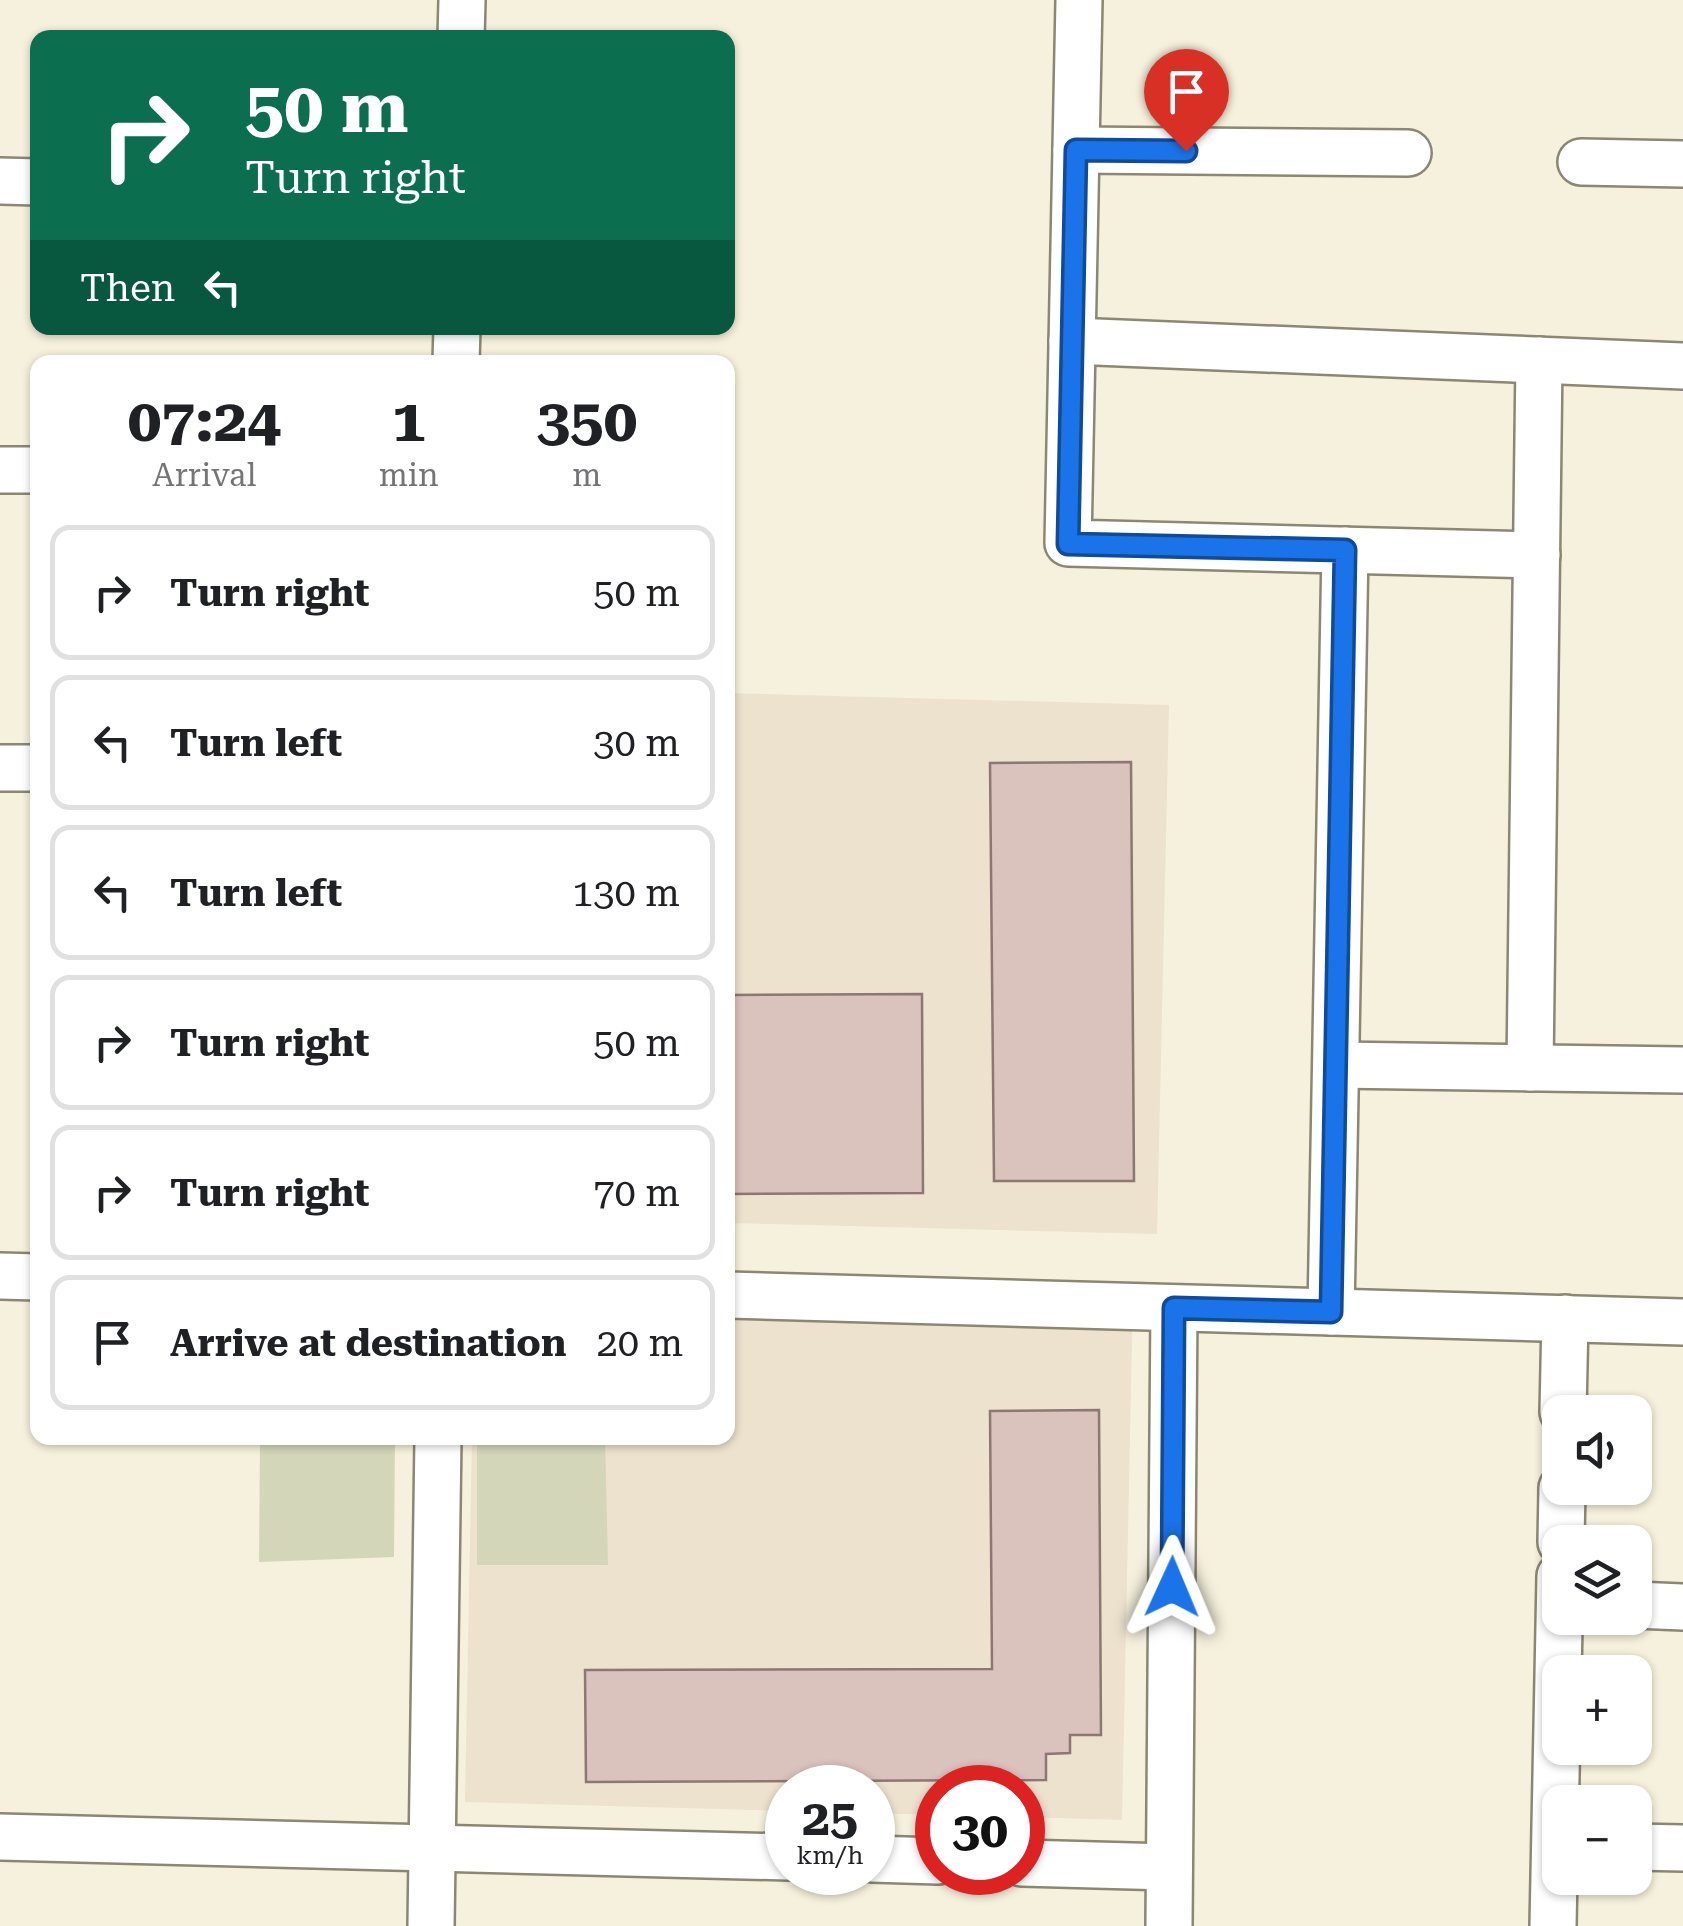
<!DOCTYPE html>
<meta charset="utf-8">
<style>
body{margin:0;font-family:"Roboto Serif",serif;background:#f2f2f2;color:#202124;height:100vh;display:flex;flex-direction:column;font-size:38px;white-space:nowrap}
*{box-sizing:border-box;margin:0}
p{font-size:32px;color:#757577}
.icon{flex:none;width:55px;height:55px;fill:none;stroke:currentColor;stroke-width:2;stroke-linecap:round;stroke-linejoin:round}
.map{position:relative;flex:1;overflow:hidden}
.sheet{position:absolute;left:30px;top:355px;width:705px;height:1090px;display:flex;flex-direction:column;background:#fff;border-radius:20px;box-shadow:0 2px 8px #0004}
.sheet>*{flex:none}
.guide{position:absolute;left:30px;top:30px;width:705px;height:305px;border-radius:20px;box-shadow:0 2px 8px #0004;background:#0b6e4f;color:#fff;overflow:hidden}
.tools{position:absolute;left:1542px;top:1395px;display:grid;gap:20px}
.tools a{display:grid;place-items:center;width:110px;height:110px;border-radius:20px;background:#fff;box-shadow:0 2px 8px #0004;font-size:50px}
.speed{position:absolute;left:765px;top:1765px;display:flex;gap:20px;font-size:50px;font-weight:700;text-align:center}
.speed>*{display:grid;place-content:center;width:130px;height:130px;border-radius:50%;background:#fff;box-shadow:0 2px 8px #0004;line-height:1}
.speed small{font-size:25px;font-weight:400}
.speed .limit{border:15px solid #d22;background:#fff;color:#111}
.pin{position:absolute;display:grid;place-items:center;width:85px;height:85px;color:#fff;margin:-102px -42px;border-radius:50% 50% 50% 0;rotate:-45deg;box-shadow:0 0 10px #0007}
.pin .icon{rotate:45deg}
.me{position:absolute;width:110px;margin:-55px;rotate:1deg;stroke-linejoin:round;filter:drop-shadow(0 0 8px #0008)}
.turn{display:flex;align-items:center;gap:35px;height:210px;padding:0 50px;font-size:45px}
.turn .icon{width:130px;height:130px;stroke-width:2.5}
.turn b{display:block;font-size:70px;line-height:85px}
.then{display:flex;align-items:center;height:95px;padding:0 50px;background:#0003;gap:20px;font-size:38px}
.eta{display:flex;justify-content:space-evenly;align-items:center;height:170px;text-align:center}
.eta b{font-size:60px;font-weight:700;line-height:70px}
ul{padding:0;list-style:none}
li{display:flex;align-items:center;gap:30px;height:135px;margin:0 20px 15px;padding:0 30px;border:5px solid #e0e0e0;border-radius:20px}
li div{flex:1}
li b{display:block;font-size:38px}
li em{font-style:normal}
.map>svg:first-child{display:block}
.education{fill:#ece2ce}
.green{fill:#d4d6ba}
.building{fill:#dac2bd;stroke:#8c7772;stroke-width:2.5}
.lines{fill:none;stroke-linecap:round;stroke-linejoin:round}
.minor-casing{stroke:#8b8774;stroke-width:50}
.minor{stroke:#fff;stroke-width:45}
.route-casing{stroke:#114b97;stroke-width:25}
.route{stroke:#1a73e8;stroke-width:18}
</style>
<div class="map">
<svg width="1683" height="1926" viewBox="0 0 1683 1926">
<rect width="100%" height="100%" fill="#f6f1dc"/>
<g class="education">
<path d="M728,693L1169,705L1157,1234L728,1223Z"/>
<path d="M728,1280L1133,1291L1122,1820L1023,1817L1022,1788H938L937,1815L873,1813L872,1788H788L787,1811L465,1802L472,1438H728Z"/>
</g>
<g class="green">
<path d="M260,1438H395L394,1557L259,1562Z"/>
<path d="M477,1438H605L608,1565H477Z"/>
</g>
<g class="building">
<path d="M1131,762L1134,1181H994L990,763Z"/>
<path d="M922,994L923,1193L728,1194V995Z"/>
<path d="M1099,1410L1101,1735H1070V1753L1046,1754V1780L586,1782L585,1670L992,1669L990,1411Z"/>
</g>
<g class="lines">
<g class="minor-casing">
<g id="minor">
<path d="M1079,0L1068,543L1537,555"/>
<path d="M461,38L462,0"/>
<path d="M1076,150L1408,153"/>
<path d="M1581,162L1683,164"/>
<path d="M0,181L38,182"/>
<path d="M1072,341L1683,366"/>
<path d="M456,362L457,328"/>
<path d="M0,470H38"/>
<path d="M0,768H38"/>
<path d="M1336,1065L1683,1070"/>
<path d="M1530,1068L1539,360"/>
<path d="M0,1276L38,1277"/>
<path d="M728,1295L1683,1322"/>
<path d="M1331,1312L1345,550"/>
<path d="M1563,1412L1565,1318"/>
<path d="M1561,1542L1562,1488"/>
<path d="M1635,1605L1683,1607"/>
<path d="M0,1837L788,1857"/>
<path d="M1635,1847L1683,1848"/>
<path d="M872,1859L938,1861"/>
<path d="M1022,1863L1169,1867"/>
<path d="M431,1926L438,1438"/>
<path d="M1169,1926L1174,1308"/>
<path d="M1553,1926L1560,1576"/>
</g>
</g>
<use href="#minor" class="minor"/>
</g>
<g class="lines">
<g class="route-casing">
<path id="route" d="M1172,1587L1174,1308L1331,1312L1345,550L1068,544L1076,150L1186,151"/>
</g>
<use href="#route" class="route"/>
</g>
</svg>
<div class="tools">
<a><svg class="icon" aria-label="sound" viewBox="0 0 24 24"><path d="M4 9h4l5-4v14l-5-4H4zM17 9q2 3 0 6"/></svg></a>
<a><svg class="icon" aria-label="layers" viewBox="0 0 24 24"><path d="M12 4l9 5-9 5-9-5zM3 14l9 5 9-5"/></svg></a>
<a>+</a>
<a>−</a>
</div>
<div class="speed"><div>25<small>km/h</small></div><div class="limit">30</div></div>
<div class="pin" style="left:1186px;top:151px;background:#d93025"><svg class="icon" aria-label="arrive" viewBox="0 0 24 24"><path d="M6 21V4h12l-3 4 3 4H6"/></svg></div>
<svg class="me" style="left:1172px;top:1587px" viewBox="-20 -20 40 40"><path d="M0-17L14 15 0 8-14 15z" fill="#1a73e8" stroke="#fff" stroke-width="4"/></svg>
<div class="guide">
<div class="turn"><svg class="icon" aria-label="right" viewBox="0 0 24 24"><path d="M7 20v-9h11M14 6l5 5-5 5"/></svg><div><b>50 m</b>Turn right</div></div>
<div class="then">Then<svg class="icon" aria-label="left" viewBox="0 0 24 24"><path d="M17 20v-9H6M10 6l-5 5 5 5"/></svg></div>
</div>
<section class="sheet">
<div class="eta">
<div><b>07:24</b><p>Arrival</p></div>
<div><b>1</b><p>min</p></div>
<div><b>350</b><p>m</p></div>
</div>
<ul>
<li><svg class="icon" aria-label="right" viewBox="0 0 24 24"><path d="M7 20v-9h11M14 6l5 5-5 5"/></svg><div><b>Turn right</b></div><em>50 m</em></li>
<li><svg class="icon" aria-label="left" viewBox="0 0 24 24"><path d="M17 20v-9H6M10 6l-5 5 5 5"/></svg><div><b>Turn left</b></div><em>30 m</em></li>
<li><svg class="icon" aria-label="left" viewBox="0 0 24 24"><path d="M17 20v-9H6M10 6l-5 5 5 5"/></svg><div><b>Turn left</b></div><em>130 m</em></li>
<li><svg class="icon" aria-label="right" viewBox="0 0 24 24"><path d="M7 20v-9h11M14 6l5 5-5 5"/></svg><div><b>Turn right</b></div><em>50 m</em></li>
<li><svg class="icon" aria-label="right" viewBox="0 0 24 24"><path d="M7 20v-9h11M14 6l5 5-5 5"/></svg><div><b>Turn right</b></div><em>70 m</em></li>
<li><svg class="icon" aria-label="arrive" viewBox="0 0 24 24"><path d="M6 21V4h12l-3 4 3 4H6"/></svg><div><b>Arrive at destination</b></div><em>20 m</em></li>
</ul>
</section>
</div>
